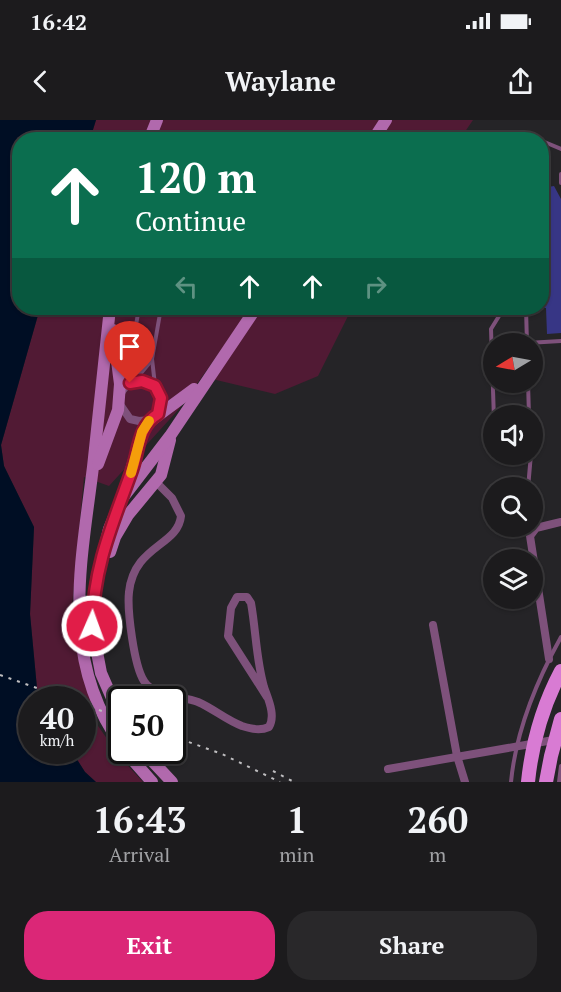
<!DOCTYPE html>
<style>
body{margin:0;font-family:"PT Serif",serif;background:#29282a;color:#f1f3f6;height:100vh;display:flex;flex-direction:column;font-size:22px;white-space:nowrap}
*{box-sizing:border-box;margin:0}
p{font-size:20px;color:#a0a1a4}
.icon{flex:none;width:33px;height:33px;fill:none;stroke:currentColor;stroke-width:2;stroke-linecap:round;stroke-linejoin:round}
.map{position:relative;height:662px;overflow:hidden}
.sheet{display:flex;flex-direction:column;background:#1c1b1d;flex:1}
.sheet>*{flex:none}
.hud{position:absolute;left:12px;top:12px;width:537px;height:183px;border-radius:24px;box-shadow:0 2px 4px #0004,0 0 0 2px #3a393b;background:#0b6e4f;color:#fff;overflow:hidden}
.needle{width:39px;rotate:260deg}
.tools{position:absolute;left:483px;top:213px;display:grid;gap:12px}
.tools a{display:grid;place-items:center;width:60px;height:60px;border-radius:50%;background:#1c1b1d;box-shadow:0 2px 4px #0004,0 0 0 2px #3a393b;font-size:30px}
.speed{position:absolute;left:18px;top:566px;display:flex;gap:12px;font-size:30px;font-weight:700;text-align:center}
.speed>*{display:grid;place-content:center;width:78px;height:78px;border-radius:50%;background:#1c1b1d;box-shadow:0 2px 4px #0004,0 0 0 2px #3a393b;line-height:1}
.speed small{font-size:15px;font-weight:400}
.speed .limit{border:3px solid #111;border-radius:9px;background:#fff;color:#111}
.pin{position:absolute;display:grid;place-items:center;width:51px;height:51px;color:#fff;margin:-62px -26px;border-radius:50% 50% 50% 0;rotate:-45deg;box-shadow:0 0 6px #0007}
.pin .icon{rotate:45deg}
.me{position:absolute;width:66px;margin:-33px;rotate:2deg;stroke-linejoin:round;filter:drop-shadow(0 0 4px #0008)}
.turn{display:flex;align-items:center;gap:21px;height:126px;padding:0 24px;font-size:27px}
.turn .icon{width:78px;height:78px;stroke-width:2.5}
.turn b{display:block;font-size:42px;line-height:51px}
.lanes{display:flex;align-items:center;height:57px;padding:0 24px;background:#0003;justify-content:center;gap:30px;direction:ltr}
.lanes .off{opacity:.35}
.eta{display:flex;justify-content:space-evenly;align-items:center;height:102px;text-align:center}
.eta b{font-size:36px;font-weight:800;line-height:42px}
.primary-button{display:flex;gap:12px;margin-top:auto;padding:12px 24px}
.primary-button a{flex:1;height:69px;border-radius:24px;background:#db2777;color:#fff;font-size:24px;font-weight:800;line-height:69px;text-align:center}
.primary-button a+a{background:#29282a;color:#f1f3f6}
.status{display:flex;justify-content:space-between;align-items:center;height:42px;padding:0 30px;background:#1c1b1d;direction:ltr}
.status svg{height:16px;fill:currentColor}
header{display:flex;justify-content:space-between;align-items:center;height:78px;padding:0 24px;background:#1c1b1d;font-size:27px;font-weight:800}
.map>svg:first-child{display:block}
.green{fill:#511a34}
.water{fill:#000e24}
.building{fill:#373685}
.lines{fill:none;stroke-linecap:round;stroke-linejoin:round}
.service{stroke:#7e517b;stroke-width:4}
.minor{stroke:#7e517b;stroke-width:8}
.secondary{stroke:#b169ad;stroke-width:12}
.primary{stroke:#d87bd3;stroke-width:14}
.rail{stroke:#bfbec0;stroke-width:2;stroke-dasharray:3 6;stroke-linecap:butt}
.route-casing{stroke:#92132f;stroke-width:15}
.route{stroke:#e11d48;stroke-width:10}
.slow{stroke:#f59e0b;stroke-width:10}
</style>
<div class="status"><b>16:42</b><svg viewBox="0 0 49 12"><path d="M0 12V9h3v3zM5 12V6h3v6zM10 12V3h3v9zM15 12V0h3v12zM26 1h20v11H26zM47 4h2v5h-2z"/></svg></div>
<header><svg class="icon" aria-label="back" viewBox="0 0 24 24"><path d="M15 5l-7 7 7 7"/></svg>Waylane<svg class="icon" aria-label="share" viewBox="0 0 24 24"><path d="M12 15V3M7 8l5-5 5 5M5 13v7h14v-7"/></svg></header>
<div class="map">
<svg width="561" height="662" viewBox="0 0 561 662">
<rect width="100%" height="100%" fill="#252427"/>
<g class="green">
<path d="M96,0H383L369,19L90,20Z"/>
<path d="M392,0H473L460,19L378,20Z"/>
<path d="M40,188H251L179,289L109,366L84,357L71,497L96,603L119,636L143,662H96L85,652L71,630H82V579H38L30,494L34,407L4,346L1,325Z"/>
<path d="M259,188H352L318,256L275,274L208,258Z"/>
</g>
<path class="water" d="M0,0H96L90,19L20,20V188H40L1,325L4,346L34,407L30,494L38,579H32V630H71L85,652L96,662H0Z"/>
<path class="building" d="M554,66L561,79V213L547,214L546,188H542V165H544L542,140V68Z"/>
<g class="lines">
<g class="service">
<path d="M542,21L561,29"/>
<path d="M561,54V63"/>
<path d="M139,188L133,222L154,227"/>
<path d="M514,188L525,195"/>
<path d="M526,188L527,224"/>
<path d="M527,223L561,221"/>
<path d="M136,259L152,240"/>
<path d="M528,262L529,296"/>
<path d="M155,265L152,239L161,188"/>
<path d="M494,300L491,209L504,188"/>
<path d="M528,368L531,334"/>
<path d="M511,662C516,610 536,562 561,517"/>
<path d="M559,662L561,646"/>
</g>
<g class="minor">
<path d="M120,275C133,247 169,264 158,293"/>
<path d="M119,283L130,299L139,301L150,300"/>
<path d="M156,362L172,378L181,396C178,426 134,425 129,472C127,490 134,546 144,561C154,577 182,576 198,582C214,589 226,600 242,606C252,609 260,611 269,607C276,595 268,579 264,567C256,539 256,511 251,483L247,477H237L231,488L228,516L267,577"/>
<path d="M433,505L457,636L465,662"/>
<path d="M549,539L530,416L536,408L561,402"/>
<path d="M388,649L559,619"/>
</g>
<g class="secondary">
<path d="M149,20L157,0"/>
<path d="M373,20L386,0"/>
<path d="M110,188C104,241 99,294 93,347C81,445 59,540 122,626"/>
<path d="M98,344L118,290L120,264L113,210"/>
<path d="M127,364L142,312L148,303L194,269"/>
<path d="M110,432L115,417L128,395L161,355L170,320"/>
<path d="M122,601L101,553L92,506L96,460L109,409L121,380L170,316L256,188"/>
<path d="M124,630L152,662"/>
<path d="M142,630L172,662"/>
</g>
<g class="primary">
<path d="M528,662C532,623 543,585 561,551"/>
<path d="M546,662L551,636L561,599"/>
</g>
<g class="rail">
<path d="M0,555L68,579"/>
<path d="M82,584L122,598"/>
<path d="M172,616L222,634L280,662"/>
<path d="M273,651L294,662"/>
</g>
</g>
<g class="lines">
<g class="route-casing">
<path id="route" d="M92,506C94,445 112,406 132,350C139,330 138,306 158,294L161,278L155,266L142,261L130,263"/>
</g>
<use href="#route" class="route"/>
<path class="slow" d="M131,353L142,312L149,301"/>
</g>
</svg>
<div class="tools">
<a><svg class="needle" viewBox="-14 -14 28 28"><path d="M0-13l5 13h-10z" fill="#e53935"/><path d="M0 13l5-13h-10z" fill="#a0a1a4"/></svg></a>
<a><svg class="icon" aria-label="sound" viewBox="0 0 24 24"><path d="M4 9h4l5-4v14l-5-4H4zM17 9q2 3 0 6"/></svg></a>
<a><svg class="icon" aria-label="search" viewBox="0 0 24 24"><circle cx="10" cy="10" r="6"/><path d="M15 15l6 6"/></svg></a>
<a><svg class="icon" aria-label="layers" viewBox="0 0 24 24"><path d="M12 4l9 5-9 5-9-5zM3 14l9 5 9-5"/></svg></a>
</div>
<div class="speed"><div>40<small>km/h</small></div><div class="limit">50</div></div>
<div class="pin" style="left:130px;top:263px;background:#d93025"><svg class="icon" aria-label="arrive" viewBox="0 0 24 24"><path d="M6 21V4h12l-3 4 3 4H6"/></svg></div>
<svg class="me" style="left:92px;top:506px" viewBox="-20 -20 40 40"><circle r="17" fill="#e11d48" stroke="#fff" stroke-width="3"/><path d="M0-11L8 9 0 5-8 9z" fill="#fff"/></svg>
<div class="hud">
<div class="turn"><svg class="icon" aria-label="ahead" viewBox="0 0 24 24"><path d="M12 20V5M6 11l6-6 6 6"/></svg><div><b>120 m</b>Continue</div></div>
<div class="lanes"><svg class="icon off" aria-label="left" viewBox="0 0 24 24"><path d="M17 20v-9H6M10 6l-5 5 5 5"/></svg><svg class="icon" aria-label="ahead" viewBox="0 0 24 24"><path d="M12 20V5M6 11l6-6 6 6"/></svg><svg class="icon" aria-label="ahead" viewBox="0 0 24 24"><path d="M12 20V5M6 11l6-6 6 6"/></svg><svg class="icon off" aria-label="right" viewBox="0 0 24 24"><path d="M7 20v-9h11M14 6l5 5-5 5"/></svg></div>
</div>
</div>
<section class="sheet">
<div class="eta">
<div><b>16:43</b><p>Arrival</p></div>
<div><b>1</b><p>min</p></div>
<div><b>260</b><p>m</p></div>
</div>
<div class="primary-button"><a>Exit</a><a>Share</a></div>
</section>
